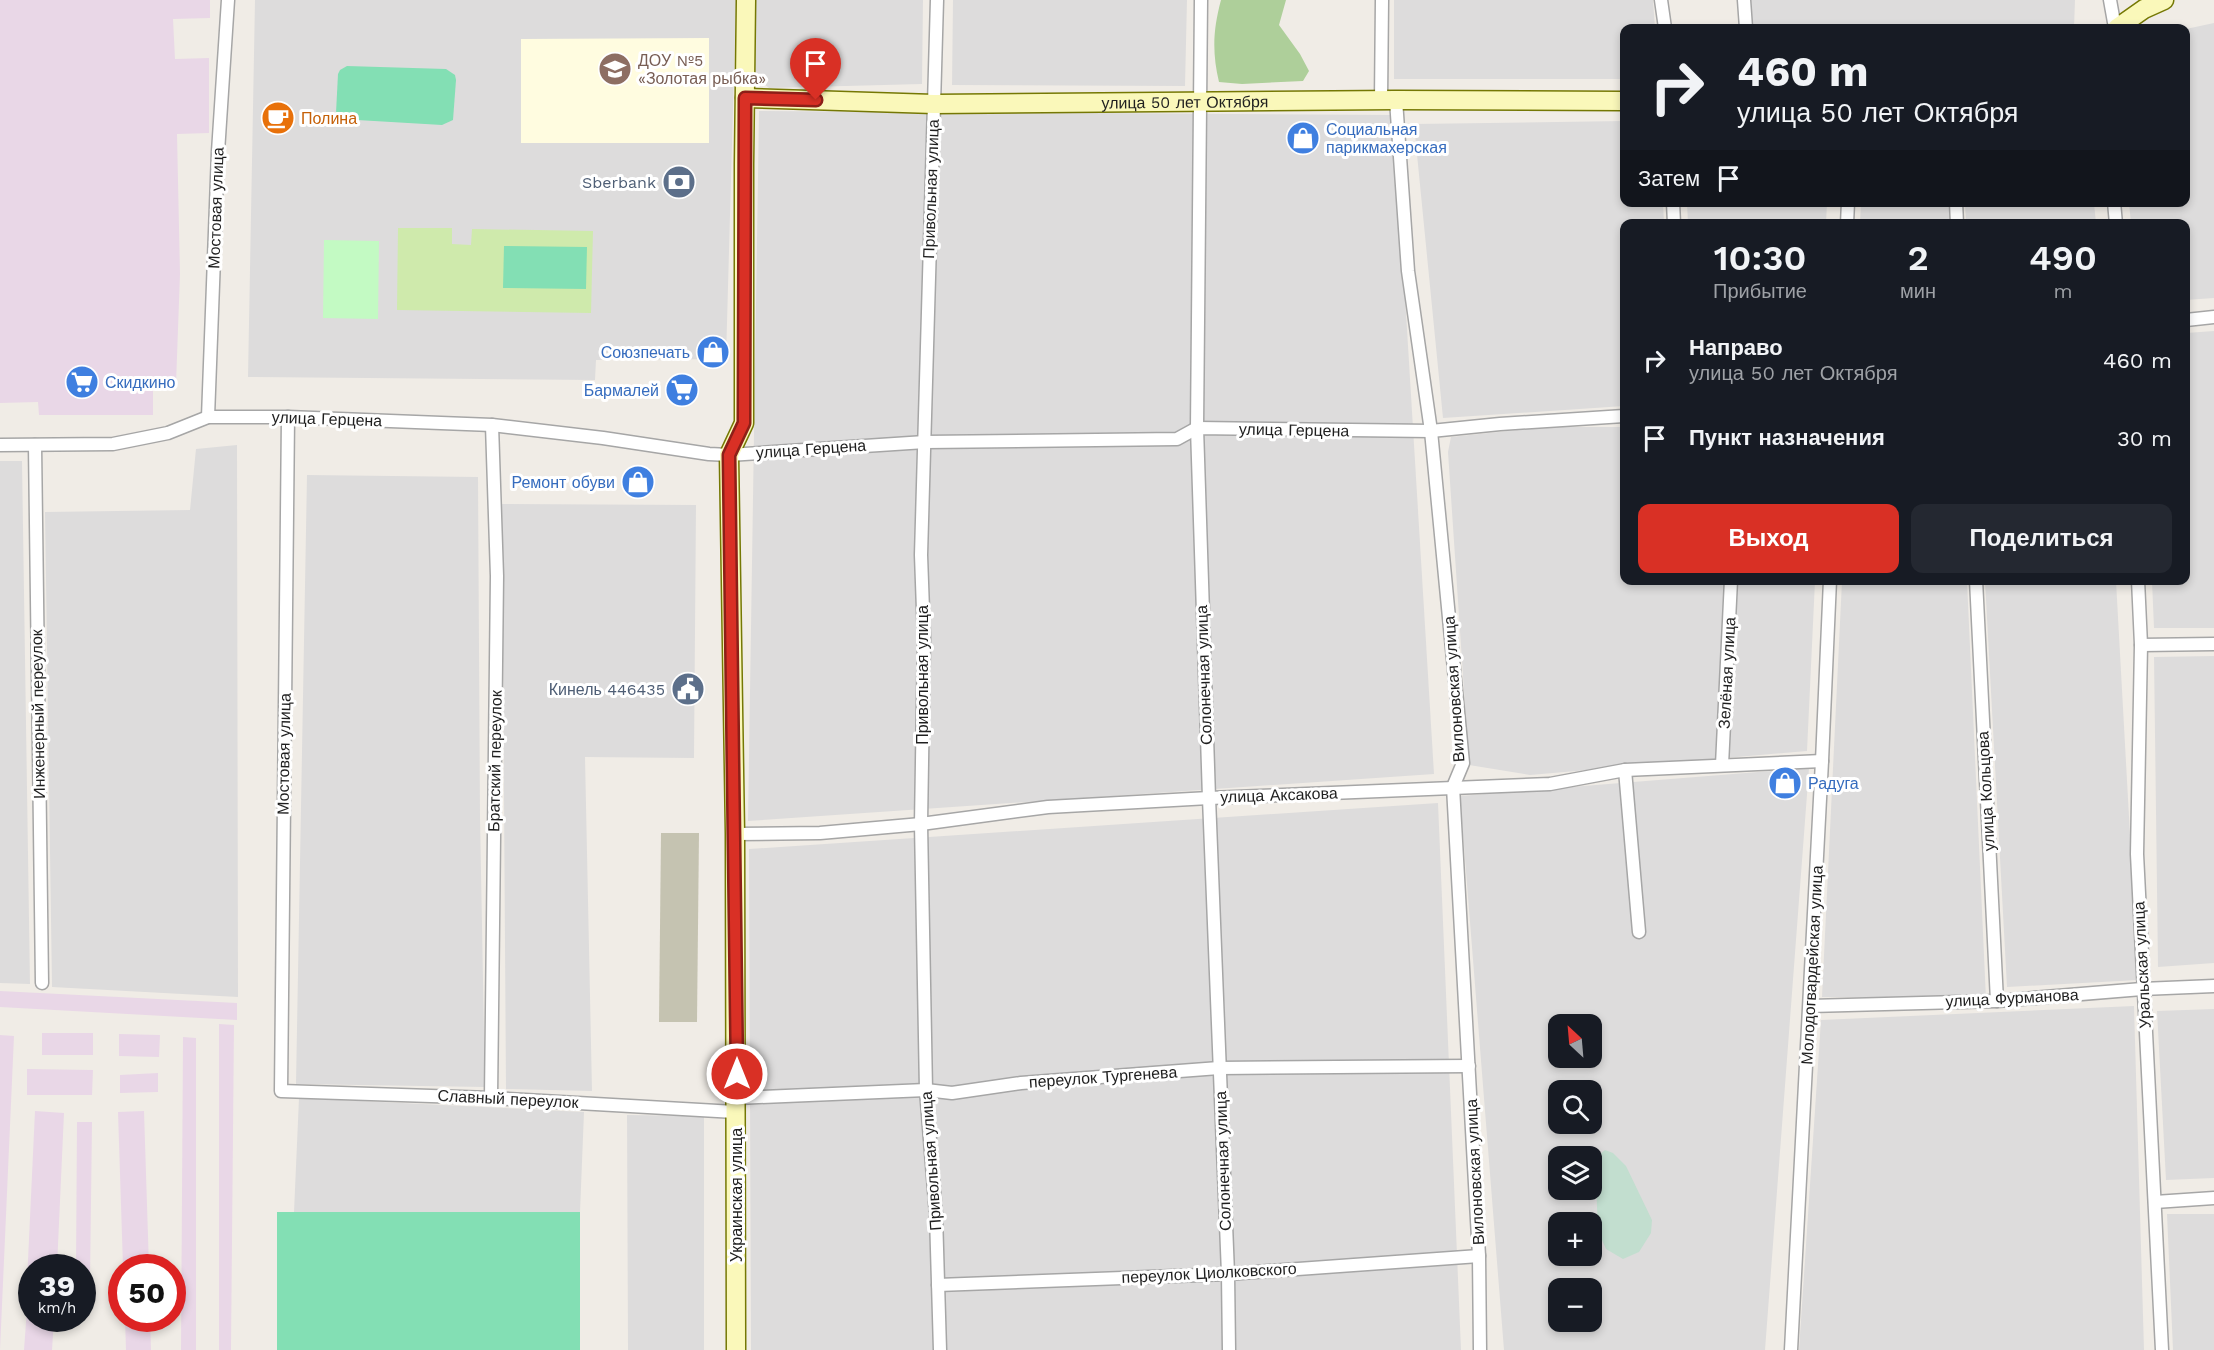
<!DOCTYPE html>
<html lang="ru">
<meta charset="utf-8">
<style>
body{margin:0;font-family:"Work Sans",sans-serif;background:#242831;color:#f1f3f6;height:100vh;display:flex;flex-direction:column;font-size:22px;white-space:nowrap}
*{box-sizing:border-box;margin:0}
p{font-size:20px;color:#9ea1a6}
.icon{flex:none;width:33px;height:33px;fill:none;stroke:currentColor;stroke-width:2;stroke-linecap:round;stroke-linejoin:round}
.map{position:relative;flex:1;overflow:hidden}
.panel{position:absolute;left:1620px;top:219px;width:570px;height:366px;display:flex;flex-direction:column;background:#171b24;border-radius:12px;box-shadow:0 3px 9px #0003}
.panel>*{flex:none}
.top-card{position:absolute;left:1620px;top:24px;width:570px;height:183px;border-radius:12px;box-shadow:0 3px 9px #0003;background:#171b24;color:#f1f3f6;overflow:hidden}
.needle{width:39px;rotate:334deg}
.buttons{position:absolute;left:1548px;top:1014px;display:grid;gap:12px}
.buttons a{display:grid;place-items:center;width:54px;height:54px;border-radius:12px;background:#171b24;box-shadow:0 3px 9px #0003;font-size:30px}
.speed{position:absolute;left:18px;top:1254px;display:flex;gap:12px;font-size:30px;font-weight:700;text-align:center}
.speed>*{display:grid;place-content:center;width:78px;height:78px;border-radius:50%;background:#171b24;box-shadow:0 3px 9px #0003;line-height:1}
.speed small{font-size:15px;font-weight:400}
.speed .limit{border:9px solid #d22;background:#fff;color:#111}
.pin{position:absolute;display:grid;place-items:center;width:51px;height:51px;color:#fff;margin:-62px -26px;border-radius:50% 50% 50% 0;rotate:-45deg;box-shadow:0 0 6px #0007}
.pin .icon{rotate:45deg}
.me{position:absolute;width:66px;margin:-33px;rotate:0deg;stroke-linejoin:round;filter:drop-shadow(0 0 4px #0008)}
.turn{display:flex;align-items:center;gap:21px;height:126px;padding:0 18px;font-size:27px}
.turn .icon{width:78px;height:78px;stroke-width:2.5}
.turn b{display:block;font-size:42px;line-height:51px}
.then{display:flex;align-items:center;height:57px;padding:0 18px;background:#0003;gap:12px;font-size:22px}
.eta{display:flex;justify-content:space-evenly;align-items:center;height:102px;text-align:center}
.eta b{font-size:36px;font-weight:600;line-height:42px}
.primary-button{display:flex;gap:12px;margin-top:auto;padding:12px 18px}
.primary-button a{flex:1;height:69px;border-radius:12px;background:#d93025;color:#fff;font-size:24px;font-weight:600;line-height:69px;text-align:center}
.primary-button a+a{background:#242831;color:#f1f3f6}
ul{padding:0;list-style:none}
li{display:flex;align-items:center;gap:18px;height:78px;padding:0 18px}
li div{flex:1}
li b{display:block;font-size:22px}
li em{font-style:normal}
.map>svg:first-child{display:block}
.residential{fill:#dddcdc;fill-rule:evenodd}
.industrial{fill:#e9d7e7}
.education{fill:#fffce0}
.construction{fill:#c5c3b1}
.grass{fill:#cfeaac}
.forest{fill:#aecf9a}
.wetland{fill:#c2decf}
.park{fill:#c3fac3}
.pitch{fill:#83dfb4}
.lines{fill:none;stroke-linecap:round;stroke-linejoin:round}
.street-casing{stroke:#a6a6a6;stroke-width:15}
.secondary-casing{stroke:#757804;stroke-width:21}
.street{stroke:#fff;stroke-width:12}
.secondary{stroke:#faf8ba;stroke-width:18}
.route-casing{stroke:#8d1f18;stroke-width:15}
.route{stroke:#d93025;stroke-width:10}
.labels{text-anchor:middle;dominant-baseline:central;stroke-width:6;stroke-linejoin:round;paint-order:stroke}
.education-label{font-size:16px;fill:#785e54;stroke:#fff;text-anchor:start}
.street-label{font-size:16px;fill:#1f1f1f;stroke:#fff}
.food-label{font-size:16px;fill:#c56008;stroke:#fff;text-anchor:start}
.shop-label{font-size:16px;fill:#366cbe;stroke:#fff;text-anchor:start}
.service-label{font-size:16px;fill:#4e5e75;stroke:#fff;text-anchor:end}
</style>
<div class="map">
<svg width="2214" height="1350" viewBox="0 0 2214 1350">
<rect width="100%" height="100%" fill="#f0ece6"/>
<g class="residential">
<path d="M255,0H736L726,359L596,360L595,380L248,377Z"/>
<path d="M756,0H923L922,84L769,88L755,76Z"/>
<path d="M953,0H1187L1185,86L952,85Z"/>
<path d="M1394,0H1653L1655,28H1624V79H1394Z"/>
<path d="M1751,0H2075L2074,28H1752Z"/>
<path d="M2214,23V298L2186,300V224L2131,223L2129,203L2186,202V29Z"/>
<path d="M759,111L1394,115L1434,774L748,821Z"/>
<path d="M1624,121V202L1663,203L1664,223L1624,224V406L1443,418L1414,124Z"/>
<path d="M1687,203H1827L1826,223H1688Z"/>
<path d="M1861,203H1950L1951,223H1860Z"/>
<path d="M1965,203H2094L2096,223H1966Z"/>
<path d="M2214,331V628H2154L2152,581L2186,580V333Z"/>
<path d="M1546,427H1624V580L1815,581L1807,751L1530,775L1469,765L1448,452L1451,437Z"/>
<path d="M237,445L238,997L52,987L45,512L190,510L196,449Z"/>
<path d="M0,461H22L30,984L0,983Z"/>
<path d="M307,475L478,477L480,818L485,1087L296,1084Z"/>
<path d="M502,504L696,505L694,758L585,757L592,1091L506,1089Z"/>
<path d="M1842,581H1967L1986,999L1822,997Z"/>
<path d="M1985,581H2116L2138,980L2007,987Z"/>
<path d="M2214,656V963L2158,967L2154,657Z"/>
<path d="M1809,768L1765,1350H1504L1460,796ZM1558,1024H1592V1058H1558ZM1558,1090H1592V1124H1558ZM1558,1156H1592V1190H1558ZM1558,1222H1592V1256H1558ZM1558,1288H1592V1322H1558Z"/>
<path d="M1438,803L1461,1350H751L749,849Z"/>
<path d="M2134,1006L2144,1350H1799L1821,1020Z"/>
<path d="M2214,1009V1178L2166,1180L2157,1011Z"/>
<path d="M299,1098L584,1112L580,1212H294Z"/>
<path d="M627,1115L704,1116V1350H628Z"/>
<path d="M2167,1214H2214V1350H2173Z"/>
</g>
<g class="industrial">
<path d="M0,0H210V18L173,19L175,59L209,58V133L177,134L180,274L176,384L153,385V415H39L38,402L0,403Z"/>
<path d="M0,991L237,1003V1020L0,1007Z"/>
<path d="M219,1024L234,1025L231,1350H219Z"/>
<rect x="42" y="1033" width="51" height="22"/>
<path d="M119,1034L160,1035L159,1057L119,1056Z"/>
<path d="M0,1035L14,1036L0,1350Z"/>
<path d="M183,1037L196,1038V1350H181Z"/>
<path d="M27,1069L93,1070L92,1095H27Z"/>
<path d="M158,1073V1092L120,1093V1075Z"/>
<path d="M35,1111L64,1113L57,1267L32,1268L31,1282H27Z"/>
<path d="M144,1111L149,1267H123L118,1112Z"/>
<path d="M77,1122H92L90,1283H83L82,1268L76,1267Z"/>
<path d="M28,1295H31L32,1318L54,1319L52,1350H24Z"/>
<path d="M125,1319H150L151,1350H126Z"/>
</g>
<path class="education" d="M709,38V143H521V39Z"/>
<path class="construction" d="M661,833H699L697,1022H659Z"/>
<path class="grass" d="M398,228H452V244L471,245L472,229L593,231L591,313L397,310Z"/>
<path class="forest" d="M1221,0H1286L1279,25L1300,54L1309,71L1303,81L1242,84L1219,82C1212,52 1213,30 1221,0Z"/>
<path class="wetland" d="M1605,1150L1613,1153L1626,1166L1652,1220L1651,1233L1639,1252L1623,1259L1606,1249L1598,1231L1595,1158Z"/>
<path class="park" d="M324,240L379,241L378,319L323,318Z"/>
<g class="pitch">
<path d="M347,66L446,69L455,75L456,80L453,120L442,125L340,119L336,113L338,74L340,70Z"/>
<path d="M504,246L587,247L586,289L503,288Z"/>
<path d="M580,1212V1350H277V1212Z"/>
</g>
<g class="lines">
<g class="street-casing">
<g id="street">
<path d="M937,0L921,555L924,638L921,824L926,1090L936,1215L940,1350"/>
<path d="M1201,0L1197,428L1209,798L1228,1274L1229,1350"/>
<path d="M1661,0L1665,28"/>
<path d="M1744,0L1746,28"/>
<path d="M2110,0L2115,28"/>
<path d="M1381,100L1382,0"/>
<path d="M1396,100L1408,271L1431,431L1463,763L1453,787L1479,1256L1480,1350"/>
<path d="M1673,202L1674,224"/>
<path d="M1956,202L1957,224"/>
<path d="M2114,202L2116,224"/>
<path d="M1847,224L1848,202"/>
<path d="M2186,320L2214,317"/>
<path d="M208,417L218,152L228,0"/>
<path d="M288,417L281,1091L491,1098L735,1112"/>
<path d="M0,445L113,444L168,433L208,417H288L492,425L603,438L709,454L729,455L925,442L1177,439L1197,428L1431,431L1500,424L1624,416"/>
<path d="M35,445L42,983"/>
<path d="M1976,580L1997,1001"/>
<path d="M2138,580L2141,645L2137,854L2162,1350"/>
<path d="M2141,645L2214,644"/>
<path d="M1722,765L1731,580"/>
<path d="M1625,770L1639,932"/>
<path d="M735,834L820,833L921,824L1048,807L1209,798L1550,784L1625,770L1822,761"/>
<path d="M1810,1006L1997,1001L2142,989L2214,986"/>
<path d="M491,1098L497,576L492,425"/>
<path d="M737,1098L926,1090L952,1093L1021,1083L1219,1068L1469,1066"/>
<path d="M2155,1202L2214,1198"/>
<path d="M938,1285L1228,1274L1479,1256"/>
<path d="M1791,1350L1822,761L1830,580"/>
</g>
</g>
<g class="secondary-casing">
<g id="secondary">
<path d="M2117,28L2144,9L2164,0"/>
<path id="s1" d="M745,98L934,104L1396,100L1624,101"/>
<path d="M736,1350L735,834L729,455L744,423V164L746,0"/>
</g>
</g>
<use href="#street" class="street"/>
<use href="#secondary" class="secondary"/>
</g>
<g class="lines">
<g class="route-casing">
<path id="route" d="M737,1074L729,455L744,423L745,98L816,100"/>
</g>
<use href="#route" class="route"/>
</g>
<defs>
<g id="school-disc" transform="scale(1.725)"><circle r="9.5" fill="#8d6e63" stroke="#fff"/><path d="M0-5L7-2L0 1L-7-2ZM-4 1L0 2.5L4 1V4Q0 6-4 4Z" fill="#fff"/></g>
<g id="cafe-disc" transform="scale(1.725)"><circle r="9.5" fill="#e8710a" stroke="#fff"/><path d="M-5.5-4.5H6V0H3Q3 3.5 0 3.5H-2.5Q-5.5 3.5-5.5 0ZM3-3.2v2h1.7v-2ZM-6 4.5H4V6H-6Z" fill="#fff"/></g>
<g id="shop-disc" transform="scale(1.725)"><circle r="9.5" fill="#3f7fe0" stroke="#fff"/><path d="M-5-2.5h2.3a2.7 3.5 0 0 1 5.4 0H5L5.5 6h-11ZM-1.5-2.5h3a1.5 2.3 0 0 0-3 0Z" fill="#fff"/></g>
<g id="bank-disc" transform="scale(1.725)"><circle r="9.5" fill="#5c6f8a" stroke="#fff"/><path d="M-6-4H6V4H-6ZM0-2.3a2.3 2.3 0 1 0 0 4.6a2.3 2.3 0 1 0 0-4.6Z" fill="#fff"/></g>
<g id="supermarket-disc" transform="scale(1.725)"><circle r="9.5" fill="#3f7fe0" stroke="#fff"/><path d="M-6-5.5h2.5l.6 2H6L4.5 2H-2.5L-4.4-4H-6ZM-1.5 3.2a1.3 1.3 0 1 0 .1 0ZM3 3.2a1.3 1.3 0 1 0 .1 0Z" fill="#fff"/></g>
<g id="civic-disc" transform="scale(1.725)"><circle r="9.5" fill="#5c6f8a" stroke="#fff"/><path d="M-.6-6.5H3V-4.5H.6V-3L4-1V1h2V6H-6V1h2V-1L-.6-3ZM-1.2 2.5V6h2.4V2.5Z" fill="#fff"/></g>
</defs>
<g fill-rule="evenodd">
<use href="#school-disc" x="615" y="69"/>
<use href="#cafe-disc" x="278" y="118"/>
<use href="#shop-disc" x="1303" y="138"/>
<use href="#bank-disc" x="679" y="182"/>
<use href="#shop-disc" x="713" y="352"/>
<use href="#supermarket-disc" x="82" y="382"/>
<use href="#supermarket-disc" x="682" y="390"/>
<use href="#shop-disc" x="638" y="482"/>
<use href="#civic-disc" x="688" y="689"/>
<use href="#shop-disc" x="1785" y="783"/>
</g>
<g class="labels">
<g class="education-label">
<text x="638" y="60">ДОУ №5<tspan x="638" dy="18">«Золотая рыбка»</tspan></text>
</g>
<g class="street-label">
<text stroke="none"><textPath href="#s1" startOffset="440">улица 50 лет Октября</textPath></text>
<text transform="translate(931 189) rotate(-88)">Привольная улица</text>
<text transform="translate(216 208) rotate(-88)">Мостовая улица</text>
<text transform="translate(327 419) rotate(2)">улица Герцена</text>
<text transform="translate(1294 430) rotate(1)">улица Герцена</text>
<text transform="translate(811 449) rotate(-4)">улица Герцена</text>
<text transform="translate(1727 673) rotate(-87)">Зелёная улица</text>
<text transform="translate(922 675) rotate(-90)">Привольная улица</text>
<text transform="translate(1204 675) rotate(-92)">Солонечная улица</text>
<text transform="translate(1454 689) rotate(-94)">Вилоновская улица</text>
<text transform="translate(38 714) rotate(-91)">Инженерный переулок</text>
<text transform="translate(284 754) rotate(-89)">Мостовая улица</text>
<text transform="translate(495 761) rotate(-89)">Братский переулок</text>
<text transform="translate(1986 791) rotate(-93)">улица Кольцова</text>
<text transform="translate(1279 795) rotate(-2)">улица Аксакова</text>
<text transform="translate(1812 965) rotate(-87)">Молодогвардейская улица</text>
<text transform="translate(2142 965) rotate(-93)">Уральская улица</text>
<text transform="translate(2012 998) rotate(-3)">улица Фурманова</text>
<text transform="translate(1103 1077) rotate(-4)">переулок Тургенева</text>
<text transform="translate(508 1099) rotate(3)">Славный переулок</text>
<text transform="translate(931 1161) rotate(-94)">Привольная улица</text>
<text transform="translate(1223 1161) rotate(-92)">Солонечная улица</text>
<text transform="translate(1475 1172) rotate(-93)">Вилоновская улица</text>
<text transform="translate(736 1195) rotate(-90)">Украинская улица</text>
<text transform="translate(1209 1273) rotate(-3)">переулок Циолковского</text>
</g>
<g class="food-label">
<text x="301" y="118">Полина</text>
</g>
<g class="shop-label">
<text x="1326" y="129">Социальная<tspan x="1326" dy="18">парикмахерская</tspan></text>
<text x="690" y="352" text-anchor="end">Союзпечать</text>
<text x="105" y="382">Скидкино</text>
<text x="659" y="390" text-anchor="end">Бармалей</text>
<text x="615" y="482" text-anchor="end">Ремонт обуви</text>
<text x="1808" y="783">Радуга</text>
</g>
<g class="service-label">
<text x="656" y="182">Sberbank</text>
<text x="665" y="689">Кинель 446435</text>
</g>
</g>
</svg>
<div class="buttons">
<a><svg class="needle" viewBox="-14 -14 28 28"><path d="M0-13l5 13h-10z" fill="#e53935"/><path d="M0 13l5-13h-10z" fill="#9ea1a6"/></svg></a>
<a><svg class="icon" aria-label="search" viewBox="0 0 24 24"><circle cx="10" cy="10" r="6"/><path d="M15 15l6 6"/></svg></a>
<a><svg class="icon" aria-label="layers" viewBox="0 0 24 24"><path d="M12 4l9 5-9 5-9-5zM3 14l9 5 9-5"/></svg></a>
<a>+</a>
<a>−</a>
</div>
<div class="speed"><div>39<small>km/h</small></div><div class="limit">50</div></div>
<div class="pin" style="left:816px;top:100px;background:#d93025"><svg class="icon" aria-label="arrive" viewBox="0 0 24 24"><path d="M6 21V4h12l-3 4 3 4H6"/></svg></div>
<svg class="me" style="left:737px;top:1074px" viewBox="-20 -20 40 40"><circle r="17" fill="#d93025" stroke="#fff" stroke-width="3"/><path d="M0-11L8 9 0 5-8 9z" fill="#fff"/></svg>
<div class="top-card">
<div class="turn"><svg class="icon" aria-label="right" viewBox="0 0 24 24"><path d="M7 20v-9h11M14 6l5 5-5 5"/></svg><div><b>460 m</b>улица 50 лет Октября</div></div>
<div class="then">Затем<svg class="icon" aria-label="arrive" viewBox="0 0 24 24"><path d="M6 21V4h12l-3 4 3 4H6"/></svg></div>
</div>
<section class="panel">
<div class="eta">
<div><b>10:30</b><p>Прибытие</p></div>
<div><b>2</b><p>мин</p></div>
<div><b>490</b><p>m</p></div>
</div>
<ul>
<li><svg class="icon" aria-label="right" viewBox="0 0 24 24"><path d="M7 20v-9h11M14 6l5 5-5 5"/></svg><div><b>Направо</b><p>улица 50 лет Октября</p></div><em>460 m</em></li>
<li><svg class="icon" aria-label="arrive" viewBox="0 0 24 24"><path d="M6 21V4h12l-3 4 3 4H6"/></svg><div><b>Пункт назначения</b></div><em>30 m</em></li>
</ul>
<div class="primary-button"><a>Выход</a><a>Поделиться</a></div>
</section>
</div>
